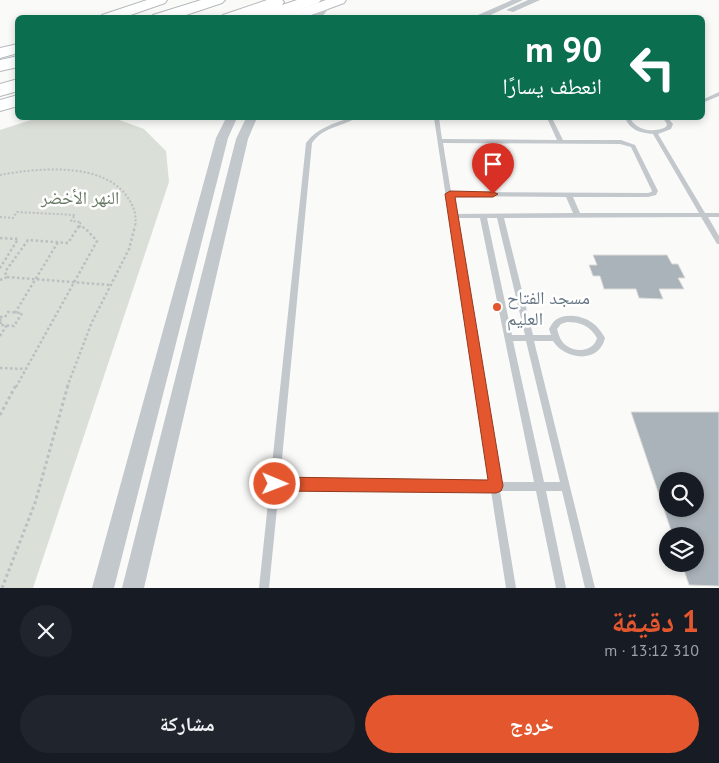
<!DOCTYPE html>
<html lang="ar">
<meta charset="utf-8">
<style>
body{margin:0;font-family:"PT Sans","Noto Naskh Arabic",sans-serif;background:#20242c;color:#f1f3f6;direction:rtl;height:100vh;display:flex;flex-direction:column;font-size:19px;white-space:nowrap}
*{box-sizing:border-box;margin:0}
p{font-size:16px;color:#9ea1a6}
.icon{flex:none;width:28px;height:28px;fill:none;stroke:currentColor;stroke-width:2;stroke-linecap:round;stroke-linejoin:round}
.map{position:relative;height:588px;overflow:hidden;direction:ltr}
.sheet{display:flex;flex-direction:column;background:#171b24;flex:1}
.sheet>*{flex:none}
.banner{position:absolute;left:15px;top:15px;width:690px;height:105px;border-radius:8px;box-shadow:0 2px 8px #0003;direction:rtl;background:#0b6e4f;color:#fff;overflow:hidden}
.fabs{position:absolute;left:659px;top:472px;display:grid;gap:10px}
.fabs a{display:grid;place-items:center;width:45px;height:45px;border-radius:50%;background:#171b24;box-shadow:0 2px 8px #0003;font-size:25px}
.pin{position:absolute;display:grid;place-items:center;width:42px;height:42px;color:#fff;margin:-51px -21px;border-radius:50% 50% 50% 0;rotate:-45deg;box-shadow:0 0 5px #0007}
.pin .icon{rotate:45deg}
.me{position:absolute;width:55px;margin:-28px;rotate:91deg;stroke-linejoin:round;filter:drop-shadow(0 0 4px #0008)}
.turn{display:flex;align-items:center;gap:18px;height:105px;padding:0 20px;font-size:22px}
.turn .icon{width:65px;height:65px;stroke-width:2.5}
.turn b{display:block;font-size:35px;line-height:42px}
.round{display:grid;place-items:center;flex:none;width:52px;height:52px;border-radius:26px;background:#20242c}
.headline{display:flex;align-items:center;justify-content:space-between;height:85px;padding:0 20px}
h1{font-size:30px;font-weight:700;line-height:38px;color:#e4572e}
.cta{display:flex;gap:10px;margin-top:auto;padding:10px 20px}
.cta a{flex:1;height:58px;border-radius:30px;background:#e4572e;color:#fff;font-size:20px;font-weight:700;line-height:58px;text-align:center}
.cta a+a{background:#20242c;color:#f1f3f6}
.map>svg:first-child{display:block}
.green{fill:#dadfd7}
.building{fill:#aab3b9;stroke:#dcdcda;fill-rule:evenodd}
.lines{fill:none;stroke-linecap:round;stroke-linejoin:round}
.primary-casing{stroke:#b5babe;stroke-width:2}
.highway-casing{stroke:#b4b9bd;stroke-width:2}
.path-far2{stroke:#bbbfc2;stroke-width:2;stroke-dasharray:2 2;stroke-linecap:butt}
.path-far1{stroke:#bbbfc2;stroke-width:2.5;stroke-dasharray:2.5 2.5;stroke-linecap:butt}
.path{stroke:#bbbfc2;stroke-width:3;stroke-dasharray:3 3;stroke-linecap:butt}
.lane{fill:#c3c8cc;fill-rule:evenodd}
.street{fill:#c3c8cc;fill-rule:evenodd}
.primary{fill:#fff;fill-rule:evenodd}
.highway{fill:#fff;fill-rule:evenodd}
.route{fill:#e4572e;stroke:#94391e}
.poi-dot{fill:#e4572e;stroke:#fff;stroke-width:2}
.labels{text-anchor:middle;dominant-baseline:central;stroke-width:5;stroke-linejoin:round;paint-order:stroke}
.park-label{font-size:18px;fill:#687a64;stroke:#fff}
.poi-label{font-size:18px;fill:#657683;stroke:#fff;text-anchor:start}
</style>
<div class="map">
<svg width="719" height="588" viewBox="0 0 719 588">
<rect width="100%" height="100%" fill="#fafaf8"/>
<path class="green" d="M37,118H114L144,129L166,151L169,182L33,588H0V130Z"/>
<g class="building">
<path d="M593,255H667L672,264H678L685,278H678L684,289H659L663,299L639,298L636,289H604L600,276H593L589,265H597Z"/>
<path d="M631,412H719V586L689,585L682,564H695V536H673ZM668,481H695V509H668Z"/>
</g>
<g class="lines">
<g class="primary-casing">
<g id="primary">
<path d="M147,0H167L165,3L122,18H100L102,15Z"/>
<path d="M326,0H346L344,3L303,18H281L283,15Z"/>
<path d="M18,44V53L0,58V48Z"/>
<path d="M18,95V106L0,111V100Z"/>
</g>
</g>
<g class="highway-casing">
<g id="highway">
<path d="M201,0H225L222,3L177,18H151L153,15Z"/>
<path d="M267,0H282L284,2L282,5L297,0H321L318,3L276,18H250L252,16L246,18H221L223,15Z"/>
<path d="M18,56V67L0,71V60Z"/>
<path d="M18,79V91L0,96V84Z"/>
</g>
</g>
<g class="path-far2">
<path d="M0,175C37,168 104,161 128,198C134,207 137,215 135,227"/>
<path d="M0,217L13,218L17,212L75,215L71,221L81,222L78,227"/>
<path d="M79,226L82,227"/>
</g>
<g class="path-far1">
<path d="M0,238L18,239L0,268"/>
<path d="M7,277L110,285"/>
<path d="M0,280L7,277L5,272L28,240L68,243L79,226"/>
<path d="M15,313L58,242"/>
<path d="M0,317H5L8,312L22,313L14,326L0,325L2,320H0"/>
<path d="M0,336L7,325"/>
<path d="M0,368L26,369"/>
<path d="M16,387L97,241L85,228L79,226"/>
<path d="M67,387L92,322L129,249L135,226"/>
</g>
<g class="path">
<path d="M0,415L16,385"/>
<path d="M2,588L35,503L68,385"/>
</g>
<g class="lane">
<path d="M719,92V96L702,103V100Z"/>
<path d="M349,118H356C341,127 323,127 312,143L280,480L489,482L434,118H439L442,139L557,140L547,118H552L563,140H621L635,145L658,191L656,195L648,197H573L580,213H699L653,134C640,133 630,130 625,118H630C637,131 653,133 666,127L667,124L663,118H668L673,124L671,129L658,134L705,213H719V217H708L719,236V244H717L701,217L504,218L533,335H551L549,329C551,326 553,321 557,319C569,312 589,317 598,328C601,331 603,335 605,338C599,364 565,360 553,341H534L595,588H585L562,491H546L566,588H556L536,491H500L516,588H506L491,491L279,488L269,588H259L306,143C317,128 333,124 349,118ZM443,143L620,144L631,147L652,191L651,192L648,193L451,192ZM452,196L566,197L573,213L455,214ZM455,218H480L534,482H499ZM487,218H497L525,335H512ZM567,322C581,322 590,326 597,338C594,351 577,353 567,346C561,342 559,336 557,329L561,324ZM513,341H526L560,482H544Z"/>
</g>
<g class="street">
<path d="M512,0H523L484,18H471Z"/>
<path d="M528,0H540L513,12L506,10Z"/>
<path d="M325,2L332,4L321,18H312Z"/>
<path d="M226,118H237L228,138L114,588H92L216,138Z"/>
<path d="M246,118H257L248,139L144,588H122L236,139Z"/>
</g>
<use href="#primary" class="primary"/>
<use href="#highway" class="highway"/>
</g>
<path class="route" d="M450,191L493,192L498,194L493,197H455L503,486L501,491L496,493L275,491L269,489L267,484L269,479L275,477L488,480L445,194Z"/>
<circle class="poi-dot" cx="497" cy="307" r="5"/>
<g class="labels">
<g class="park-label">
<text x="80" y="197">النهر الأخضر</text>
</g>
<g class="poi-label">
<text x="507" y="297">مسجد الفتاح<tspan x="507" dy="21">العليم</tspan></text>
</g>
</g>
</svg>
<div class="fabs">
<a><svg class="icon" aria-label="search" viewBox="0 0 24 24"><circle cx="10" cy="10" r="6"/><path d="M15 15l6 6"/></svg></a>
<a><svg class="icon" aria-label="layers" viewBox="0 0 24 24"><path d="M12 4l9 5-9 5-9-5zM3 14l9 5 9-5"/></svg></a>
</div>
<div class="pin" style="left:493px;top:194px;background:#d93025"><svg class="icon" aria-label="arrive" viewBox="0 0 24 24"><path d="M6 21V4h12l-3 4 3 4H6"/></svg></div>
<svg class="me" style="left:275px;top:484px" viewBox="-20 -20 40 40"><circle r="17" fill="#e4572e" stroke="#fff" stroke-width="3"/><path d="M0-11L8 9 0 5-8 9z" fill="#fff"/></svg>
<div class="banner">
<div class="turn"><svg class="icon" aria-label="left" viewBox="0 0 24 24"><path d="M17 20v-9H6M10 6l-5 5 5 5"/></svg><div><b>90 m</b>انعطف يسارًا</div></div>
</div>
</div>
<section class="sheet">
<div class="headline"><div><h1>1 دقيقة</h1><p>310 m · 13:12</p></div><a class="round"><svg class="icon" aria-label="close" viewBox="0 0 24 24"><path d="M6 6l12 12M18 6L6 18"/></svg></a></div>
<div class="cta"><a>خروج</a><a>مشاركة</a></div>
</section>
